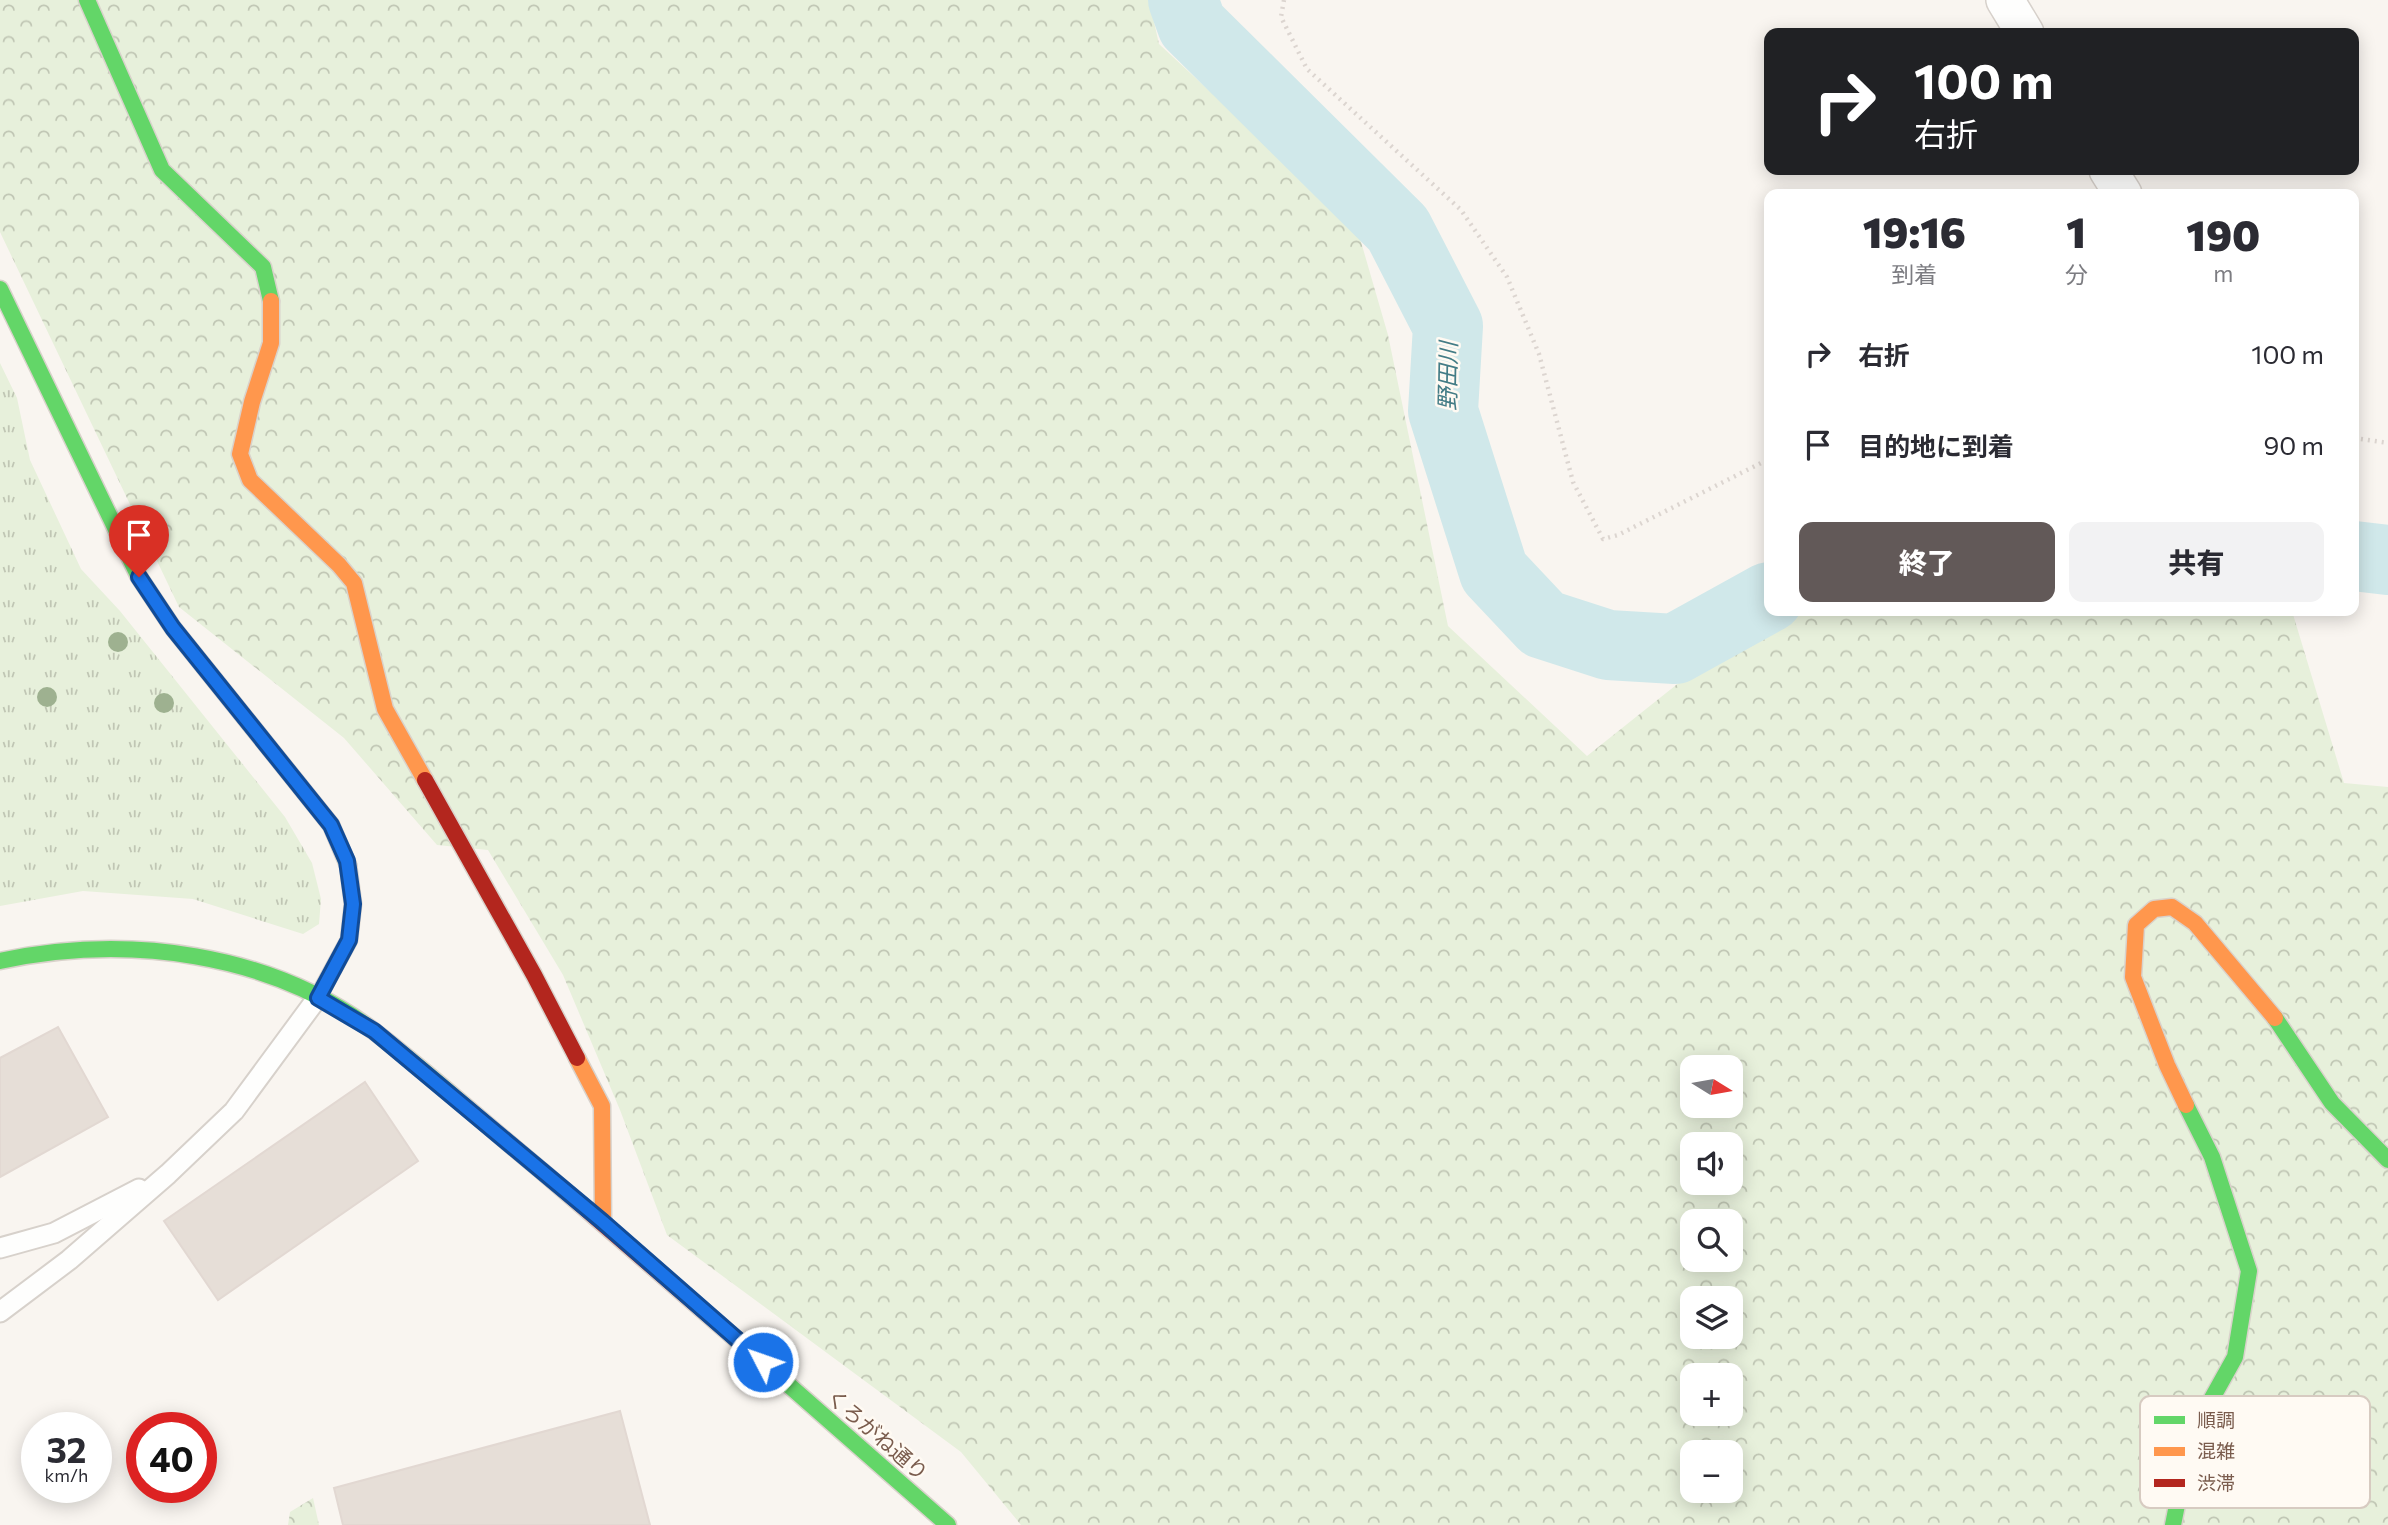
<!DOCTYPE html>
<html lang="ja">
<meta charset="utf-8">
<style>
body{margin:0;font-family:Commissioner,"Noto Sans JP",sans-serif;background:#f2f2f3;color:#2b2b33;height:100vh;display:flex;flex-direction:column;font-size:26px;white-space:nowrap}
*{box-sizing:border-box;margin:0}
p{font-size:23px;color:#7c7c81}
.icon{flex:none;width:38px;height:38px;fill:none;stroke:currentColor;stroke-width:2;stroke-linecap:round;stroke-linejoin:round}
.map{position:relative;flex:1;overflow:hidden}
.details{position:absolute;left:1764px;top:189px;width:595px;height:427px;display:flex;flex-direction:column;background:#fff;border-radius:14px;box-shadow:0 4px 18px #0003}
.details>*{flex:none}
.guide{position:absolute;left:1764px;top:28px;width:595px;height:147px;border-radius:14px;box-shadow:0 4px 18px #0003;background:#202124;color:#fff;overflow:hidden}
.needle{width:46px;rotate:101deg}
.controls{position:absolute;left:1680px;top:1055px;display:grid;gap:14px}
.controls a{display:grid;place-items:center;width:63px;height:63px;border-radius:14px;background:#fff;box-shadow:0 4px 18px #0003;font-size:35px}
.speed{position:absolute;left:21px;top:1412px;display:flex;gap:14px;font-size:35px;font-weight:700;text-align:center}
.speed>*{display:grid;place-content:center;width:91px;height:91px;border-radius:50%;background:#fff;box-shadow:0 4px 18px #0003;line-height:1}
.speed small{font-size:18px;font-weight:400}
.speed .limit{border:10px solid #d22;background:#fff;color:#111}
.pin{position:absolute;display:grid;place-items:center;width:60px;height:60px;color:#fff;margin:-72px -30px;border-radius:50% 50% 50% 0;rotate:-45deg;box-shadow:0 0 7px #0007}
.pin .icon{rotate:45deg}
.me{position:absolute;width:77px;margin:-38px;rotate:311deg;stroke-linejoin:round;filter:drop-shadow(0 0 5px #0008)}
.turn{display:flex;align-items:center;gap:24px;height:147px;padding:0 35px;font-size:32px}
.turn .icon{width:91px;height:91px;stroke-width:2.5}
.turn b{display:block;font-size:49px;line-height:60px}
.eta{display:flex;justify-content:space-evenly;align-items:center;height:119px;text-align:center}
.eta b{font-size:42px;font-weight:800;line-height:49px}
.action{display:flex;gap:14px;margin-top:auto;padding:14px 35px}
.action a{flex:1;height:80px;border-radius:14px;background:#625958;color:#fff;font-size:28px;font-weight:800;line-height:80px;text-align:center}
.action a+a{background:#f2f2f3;color:#2b2b33}
ul{padding:0;list-style:none}
li{display:flex;align-items:center;gap:21px;height:91px;padding:0 35px}
li div{flex:1}
li b{display:block;font-size:26px}
li em{font-style:normal}
.map>svg:first-child{display:block}
.grass{fill:url(#grass-tufts)}
.forest{fill:url(#forest-crowns);fill-rule:evenodd}
.lines{fill:none;stroke-linecap:round;stroke-linejoin:round}
.river{stroke:#d0e8ea;stroke-width:70}
.building{fill:#e6ded7;stroke:#e2d8d2;stroke-width:2}
.lane-casing{stroke:#d7d1cb;stroke-width:23}
.street-casing{stroke:#d7d1cb;stroke-width:40}
.fast-casing{stroke:#d9d2cb;stroke-width:19}
.slow-casing{stroke:#d9d2cb;stroke-width:19}
.jam-casing{stroke:#d9d2cb;stroke-width:19}
.path{stroke:#dcd5d0;stroke-width:4.5;stroke-dasharray:2 5;stroke-linecap:butt}
.lane{stroke:#fefefd;stroke-width:19}
.street{stroke:#fefefd;stroke-width:37}
.fast{stroke:#63d668;stroke-width:16}
.slow{stroke:#ff974d;stroke-width:16}
.jam{stroke:#b3261e;stroke-width:16}
.tree{fill:#9eb190}
.route-casing{stroke:#114b97;stroke-width:18}
.route{stroke:#1a73e8;stroke-width:12}
.labels{text-anchor:middle;dominant-baseline:central;stroke-width:5;stroke-linejoin:round;paint-order:stroke}
.street-label{font-size:21px;fill:#7a5c4d;stroke:#fffaf3}
.water-label{font-size:23px;font-style:italic;fill:#437c86;stroke:#fffaf3}
.key{fill:#fffaf3;stroke:#d7cbc1;stroke-width:2}
.key-label{font-size:19px;fill:#7a5c4d}
</style>
<div class="map">
<svg width="2388" height="1525" viewBox="0 0 2388 1525">
<defs>
<pattern id="grass-tufts" width="24" height="20" patternUnits="userSpaceOnUse" patternTransform="scale(1.75)"><rect width="24" height="20" fill="#e7f0db"/><path d="M3 7l-1-3M5 7V3M7 7l1-3M15 17l-1-3M17 17v-4M19 17l1-3" fill="none" stroke="#c0c6b4"/></pattern>
<pattern id="forest-crowns" width="20" height="18" patternUnits="userSpaceOnUse" patternTransform="scale(1.75)"><rect width="20" height="18" fill="#e7f0db"/><path d="M2 6a3 3 0 1 1 6 0M12 15a3 3 0 1 1 6 0" fill="none" stroke="#c0c6b4"/></pattern>
</defs>
<rect width="100%" height="100%" fill="#f9f5f0"/>
<path class="grass" d="M0,363L17,398L30,460L81,569L120,611L285,817L312,863L321,899L319,924L303,934L193,899L83,891L0,906Z"/>
<g class="forest">
<path d="M0,0H1149L1159,44L1357,228L1388,335L1448,626L1587,756L1769,611H2292L2344,783L2388,787V1525H1021L961,1452L667,1235L620,1110L563,975L488,850L437,845L344,738L179,607L0,232ZM1692,1068H1731V1106H1692ZM1692,1144H1731V1183H1692ZM1692,1222H1731V1260H1692ZM1692,1298H1731V1337H1692ZM1692,1376H1731V1414H1692ZM1692,1452H1731V1491H1692Z"/>
<path d="M313,1498L319,1525H288L290,1512Z"/>
</g>
<g class="lines">
<g class="river">
<path d="M1183,0L1192,25L1398,229L1448,326L1443,411L1494,572L1543,624L1608,645L1675,649L1769,597"/>
<path d="M2354,556L2388,560"/>
</g>
</g>
<g class="building">
<path d="M58,1027L108,1117L0,1177V1058Z"/>
<path d="M365,1082L418,1161L218,1300L164,1221Z"/>
<path d="M620,1411L650,1525H343L334,1488Z"/>
</g>
<g class="lines">
<g class="lane-casing">
<g id="lane">
<path d="M0,1248L54,1233L139,1189"/>
<path d="M0,1312L69,1260L168,1174L234,1111L318,997"/>
</g>
</g>
<g class="street-casing">
<g id="street">
<path d="M2005,0L2025,33"/>
<path d="M2108,170L2123,194"/>
</g>
</g>
<g class="fast-casing">
<g id="fast">
<path d="M87,0L162,170L263,267L271,301"/>
<path d="M0,289L139,577L173,628L331,825L348,865"/>
<path d="M0,961C127,934 270,952 375,1032C433,1076 487,1126 543,1172"/>
<path d="M2275,1018L2332,1103L2388,1160"/>
<path d="M766,1365L948,1525"/>
<path d="M2173,1525L2187,1454L2196,1427L2235,1357L2249,1271L2212,1157L2186,1105"/>
</g>
</g>
<g class="slow-casing">
<g id="slow">
<path d="M271,301V343L252,402L240,454L250,480L339,565L354,583L385,709L425,780"/>
<path d="M318,997L349,940L353,904L348,865"/>
<path d="M577,1058L602,1106L603,1222"/>
<path d="M2186,1105L2167,1065L2133,977L2136,925L2154,909L2172,907L2195,923L2275,1018"/>
</g>
</g>
<g class="jam-casing">
<g id="jam">
<path d="M425,780L534,975L577,1058"/>
<path d="M543,1172L766,1365"/>
</g>
</g>
<g class="path">
<path d="M1284,0L1281,17L1307,69L1461,210L1507,277L1539,354L1573,482L1603,539L1618,535L1769,459"/>
<path d="M2354,438L2388,443"/>
</g>
<use href="#lane" class="lane"/>
<use href="#street" class="street"/>
<use href="#fast" class="fast"/>
<use href="#slow" class="slow"/>
<use href="#jam" class="jam"/>
</g>
<g class="tree">
<circle cx="118" cy="642" r="10"/>
<circle cx="47" cy="697" r="10"/>
<circle cx="164" cy="703" r="10"/>
</g>
<g class="lines">
<g class="route-casing">
<path id="route" d="M139,577L173,628L331,825L347,861L353,904L349,940L318,998L374,1031L603,1222L763,1362"/>
</g>
<use href="#route" class="route"/>
</g>
<g class="labels">
<g class="street-label">
<text transform="translate(878 1434) rotate(41)">くろがね通り</text>
</g>
<g class="water-label">
<text transform="translate(1447 376) rotate(-89)">野田川</text>
</g>
</g>
<rect x="2140" y="1396" width="230" height="112" rx="10" class="key"/>
<rect x="2154" y="1416" width="31" height="8" fill="#63d668"/>
<rect x="2154" y="1447" width="31" height="9" fill="#ff974d"/>
<rect x="2154" y="1479" width="31" height="8" fill="#b3261e"/>
<g class="key-label">
<text x="2197" y="1427">順調</text>
<text x="2197" y="1458">混雑</text>
<text x="2197" y="1490">渋滞</text>
</g>
</svg>
<div class="controls">
<a><svg class="needle" viewBox="-14 -14 28 28"><path d="M0-13l5 13h-10z" fill="#e53935"/><path d="M0 13l5-13h-10z" fill="#7c7c81"/></svg></a>
<a><svg class="icon" aria-label="sound" viewBox="0 0 24 24"><path d="M4 9h4l5-4v14l-5-4H4zM17 9q2 3 0 6"/></svg></a>
<a><svg class="icon" aria-label="search" viewBox="0 0 24 24"><circle cx="10" cy="10" r="6"/><path d="M15 15l6 6"/></svg></a>
<a><svg class="icon" aria-label="layers" viewBox="0 0 24 24"><path d="M12 4l9 5-9 5-9-5zM3 14l9 5 9-5"/></svg></a>
<a>+</a>
<a>−</a>
</div>
<div class="speed"><div>32<small>km/h</small></div><div class="limit">40</div></div>
<div class="pin" style="left:139px;top:577px;background:#d93025"><svg class="icon" aria-label="arrive" viewBox="0 0 24 24"><path d="M6 21V4h12l-3 4 3 4H6"/></svg></div>
<svg class="me" style="left:763px;top:1362px" viewBox="-20 -20 40 40"><circle r="17" fill="#1a73e8" stroke="#fff" stroke-width="3"/><path d="M0-11L8 9 0 5-8 9z" fill="#fff"/></svg>
<div class="guide">
<div class="turn"><svg class="icon" aria-label="right" viewBox="0 0 24 24"><path d="M7 20v-9h11M14 6l5 5-5 5"/></svg><div><b>100 m</b>右折</div></div>
</div>
<section class="details">
<div class="eta">
<div><b>19:16</b><p>到着</p></div>
<div><b>1</b><p>分</p></div>
<div><b>190</b><p>m</p></div>
</div>
<ul>
<li><svg class="icon" aria-label="right" viewBox="0 0 24 24"><path d="M7 20v-9h11M14 6l5 5-5 5"/></svg><div><b>右折</b></div><em>100 m</em></li>
<li><svg class="icon" aria-label="arrive" viewBox="0 0 24 24"><path d="M6 21V4h12l-3 4 3 4H6"/></svg><div><b>目的地に到着</b></div><em>90 m</em></li>
</ul>
<div class="action"><a>終了</a><a>共有</a></div>
</section>
</div>
